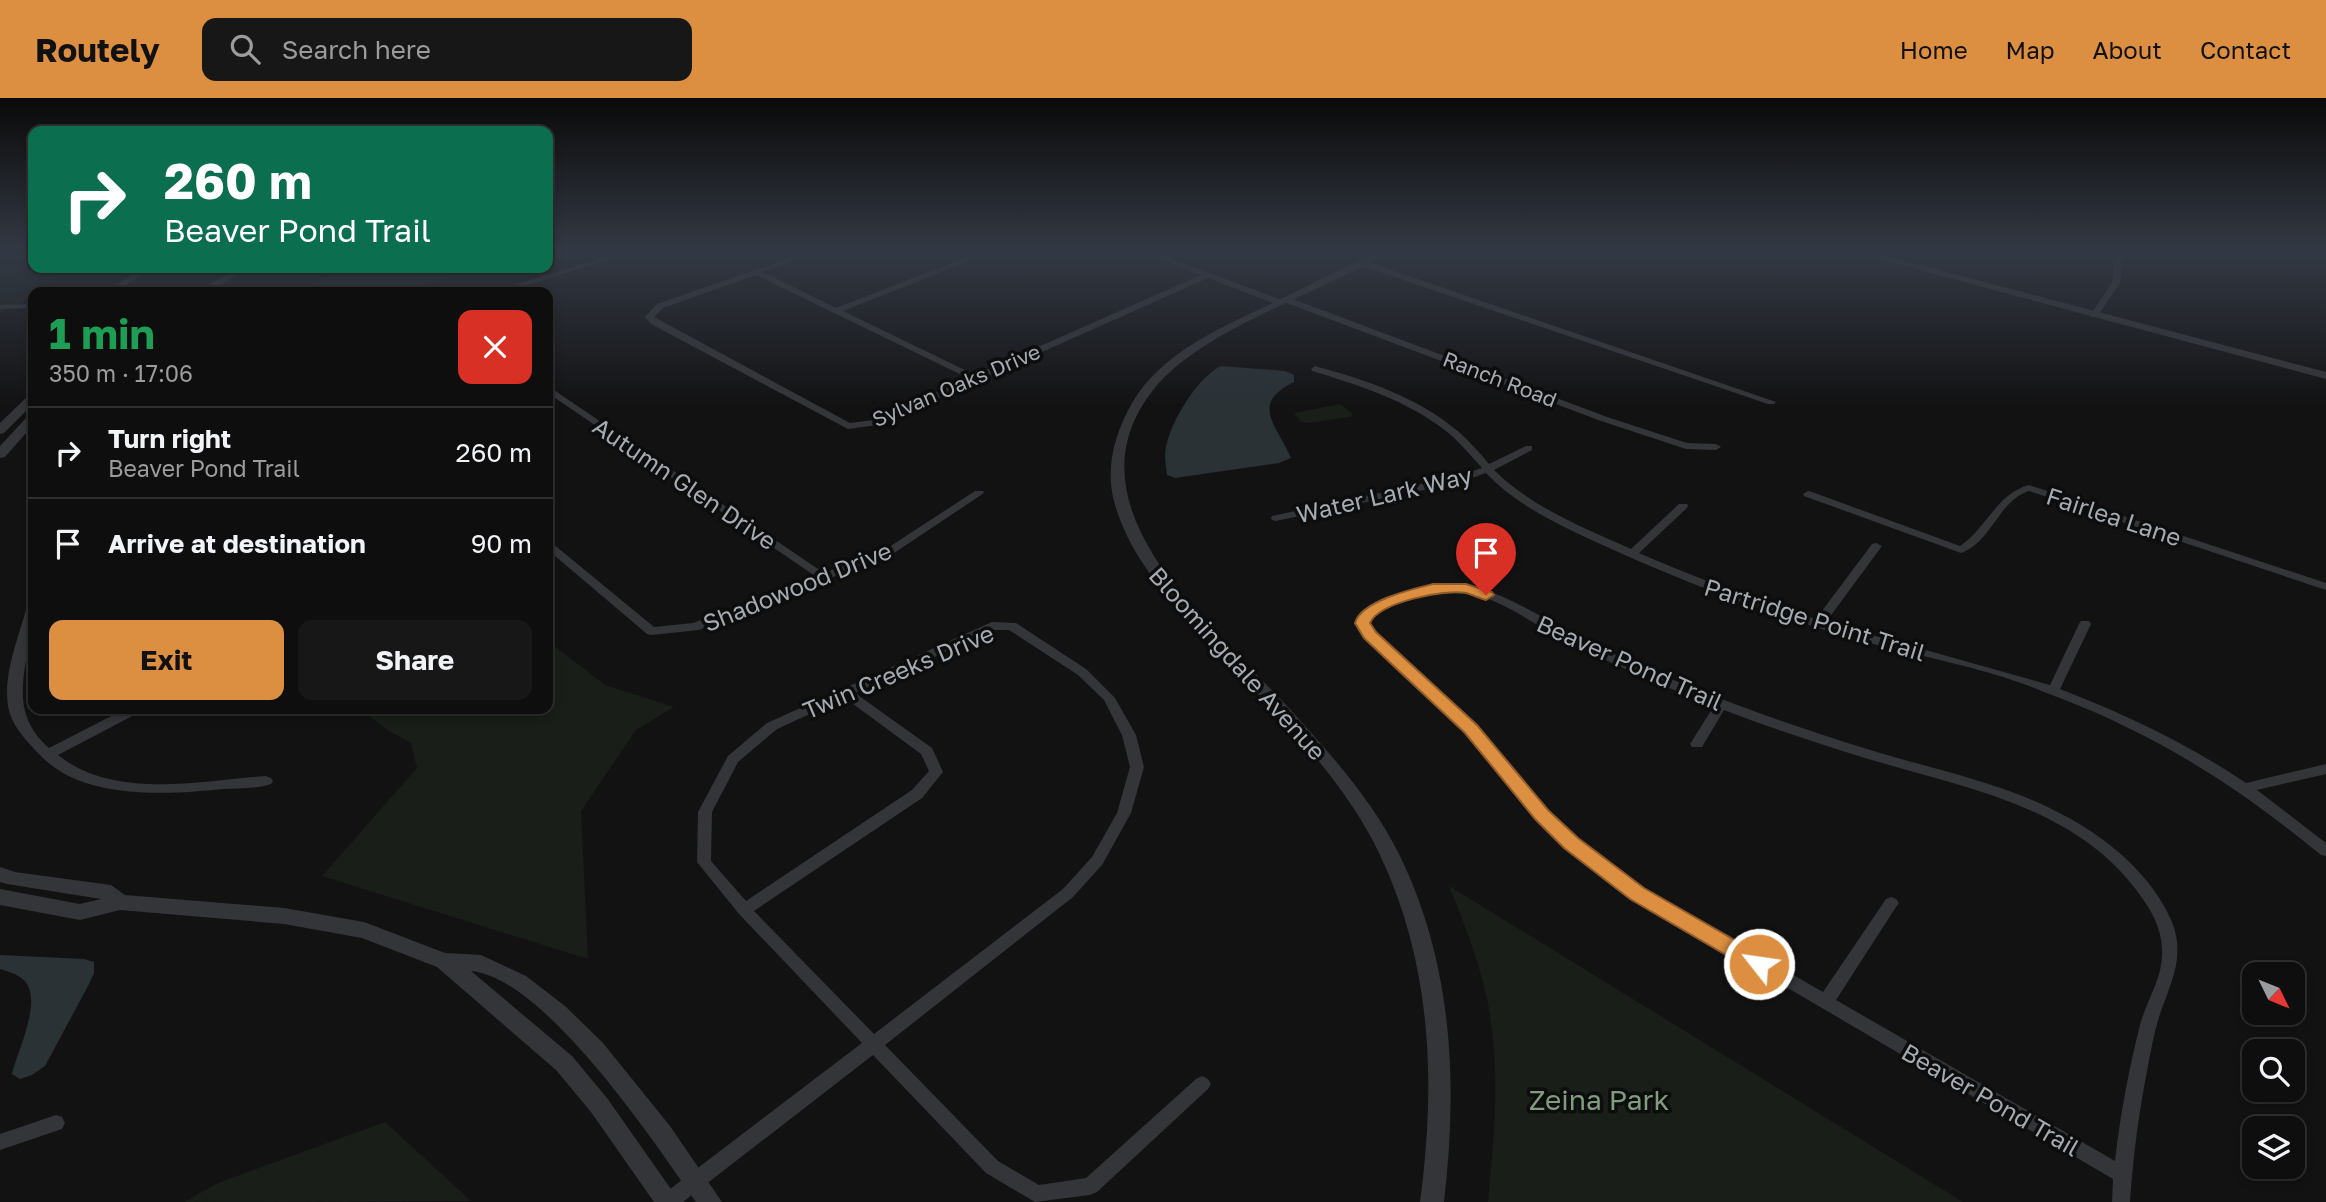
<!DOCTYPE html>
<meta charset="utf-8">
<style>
body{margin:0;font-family:"Golos Text",sans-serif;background:#171717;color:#f1f3f6;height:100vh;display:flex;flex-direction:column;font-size:26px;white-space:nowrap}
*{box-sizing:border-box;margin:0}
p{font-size:23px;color:#9b9c9e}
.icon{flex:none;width:38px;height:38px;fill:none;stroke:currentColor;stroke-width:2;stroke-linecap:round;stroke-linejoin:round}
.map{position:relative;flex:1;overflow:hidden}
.details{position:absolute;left:28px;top:189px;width:525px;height:427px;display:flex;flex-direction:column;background:#0e0e0e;border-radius:14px;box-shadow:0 4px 10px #0003,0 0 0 2px #2e2e2e}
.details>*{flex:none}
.guide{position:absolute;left:28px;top:28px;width:525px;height:147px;border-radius:14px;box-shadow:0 4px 10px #0003,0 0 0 2px #2e2e2e;background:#0b6e4f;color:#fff;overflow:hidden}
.needle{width:46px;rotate:133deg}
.controls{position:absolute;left:2242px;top:864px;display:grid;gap:14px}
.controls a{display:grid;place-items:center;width:63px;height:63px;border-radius:14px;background:#0e0e0e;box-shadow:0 4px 10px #0003,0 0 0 2px #2e2e2e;font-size:35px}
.pin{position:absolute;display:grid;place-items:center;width:60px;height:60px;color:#fff;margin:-72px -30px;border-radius:50% 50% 50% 0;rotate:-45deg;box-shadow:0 0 7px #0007}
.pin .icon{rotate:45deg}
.me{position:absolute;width:77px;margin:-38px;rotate:300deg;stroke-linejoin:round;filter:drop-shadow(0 0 5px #0008)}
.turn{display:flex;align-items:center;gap:24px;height:147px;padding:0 21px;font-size:32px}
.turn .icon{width:91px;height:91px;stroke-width:2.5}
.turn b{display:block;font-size:49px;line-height:60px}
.round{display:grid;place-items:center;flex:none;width:74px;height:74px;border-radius:14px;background:#171717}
.summary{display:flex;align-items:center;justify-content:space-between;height:119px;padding:0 21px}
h1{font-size:42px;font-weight:700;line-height:52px;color:#1e9e55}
.button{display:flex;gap:14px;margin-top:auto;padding:14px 21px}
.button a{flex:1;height:80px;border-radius:14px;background:#dc8e41;color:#111;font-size:28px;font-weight:700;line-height:80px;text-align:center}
.button a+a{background:#171717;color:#f1f3f6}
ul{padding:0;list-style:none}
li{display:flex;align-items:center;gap:21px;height:91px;padding:0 21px;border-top:2px solid #2e2e2e}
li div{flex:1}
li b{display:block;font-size:26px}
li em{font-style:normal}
header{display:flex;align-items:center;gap:42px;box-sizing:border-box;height:98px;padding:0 35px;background:#dc8e41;color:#111}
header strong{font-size:33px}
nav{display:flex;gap:38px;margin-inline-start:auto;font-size:24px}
.search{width:490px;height:63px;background:#171717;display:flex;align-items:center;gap:18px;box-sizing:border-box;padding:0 24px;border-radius:14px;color:#9b9c9e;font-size:26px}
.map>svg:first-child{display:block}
.green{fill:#191e19}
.water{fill:#2a3236}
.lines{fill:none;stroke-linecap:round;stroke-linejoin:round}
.minor{fill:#343538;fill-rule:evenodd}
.tertiary{fill:#343538;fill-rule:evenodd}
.route{fill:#dc8e41;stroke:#8f5c2a;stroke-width:2}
.labels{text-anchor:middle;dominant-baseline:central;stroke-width:7;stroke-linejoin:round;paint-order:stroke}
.far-street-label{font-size:21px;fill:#a5abb2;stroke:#0d0d0e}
.street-label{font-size:24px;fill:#a5abb2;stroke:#0d0d0e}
.near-park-label{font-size:28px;fill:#819b7e;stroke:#0d0d0e}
</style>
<header>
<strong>Routely</strong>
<div class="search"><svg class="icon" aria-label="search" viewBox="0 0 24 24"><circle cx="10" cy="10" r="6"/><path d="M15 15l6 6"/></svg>Search here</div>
<nav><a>Home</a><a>Map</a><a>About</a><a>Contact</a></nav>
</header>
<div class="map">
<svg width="2326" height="1104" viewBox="0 0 2326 1104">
<rect width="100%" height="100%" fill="#121213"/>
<g class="green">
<path d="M0,152H33V170H71L24,203L0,215Z"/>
<path d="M356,170H482L403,194H306L303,190L338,174Z"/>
<path d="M1340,306L1353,316L1350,319L1308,325L1301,324L1294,315Z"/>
<path d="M548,543L605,587L674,609L636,632L581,713L588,861L322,778L417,670L411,645L389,633L360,611H548Z"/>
<path d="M1449,788L1963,1104H1488C1495,1032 1502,956 1483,884C1474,851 1462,819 1449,788Z"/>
<path d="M385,1024L471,1103L184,1104L218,1085Z"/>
</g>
<g class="water">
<path d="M1221,268L1285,273L1294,277V284C1249,306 1277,327 1291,360L1279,365L1175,380L1167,377C1166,368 1164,358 1166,349C1171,323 1197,280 1221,268Z"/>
<path d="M0,857L84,861L94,864V875L89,886L45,968L32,977L20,981L12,976C17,953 47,896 20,879C14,875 6,873 0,871Z"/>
</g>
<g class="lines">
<g class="minor">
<path d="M625,152H638L506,194H494Z"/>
<path d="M812,152H824L763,174L836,210L985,152H997L843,213L975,277L1201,177L1137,152H1149L1284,203V200H1290L1607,319L1687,345L1716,346L1721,349L1716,352L1686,351L1601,323L1284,204V207H1278L1208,180L878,327L848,331L651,226L645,219L657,206ZM756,177L968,280L873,322L850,325L654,219L663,210Z"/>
<path d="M2123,152H2131L2122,164L2120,185L2097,219H2091L2090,217L2112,185L2114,164Z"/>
<path d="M1359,163H1365L1776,304L1774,306H1768L1359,167Z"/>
<path d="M145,170H154L113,194H104Z"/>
<path d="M318,170H330L303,178L299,176Z"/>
<path d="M33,206V210L0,211V207Z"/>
<path d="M1315,268C1366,282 1418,299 1459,334C1470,344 1480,355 1489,366L1526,348H1532V352L1494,372C1531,409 1584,430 1631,451L1679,406H1687L1688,408L1687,410L1639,455C1697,480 1756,503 1816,521L1872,446L1876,445L1882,448L1826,524L2050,587L2079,526L2081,523H2089L2091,526L2060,591C2125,616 2188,646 2246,685L2326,666V676L2257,692L2326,745V758L2321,757C2259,706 2194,661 2122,627C2097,614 2070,604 2044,594C1988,570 1925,560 1866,544C1781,520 1698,490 1618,454C1572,433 1521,412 1486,375L1457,385L1276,423L1272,422L1271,420L1272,418L1454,379L1482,370C1472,359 1463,348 1452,338C1412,304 1362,288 1312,273L1311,271Z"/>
<path d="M548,288L824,475L886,451L975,393H983L984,395L894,455L699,532L651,537L647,536L548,452V444L552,445L654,529L693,525L815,478L548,295Z"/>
<path d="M2029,387L2326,485V492L2029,393C1998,403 1992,444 1961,455L1804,398L1803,396L1808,393L1812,394L1960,448C1987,430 1996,396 2029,387Z"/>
<path d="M1454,486C1501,489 1543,522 1584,542C1675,586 1770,621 1867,651C1935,672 2007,685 2069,720C2111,743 2153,779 2172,824C2186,859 2170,886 2159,919C2154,935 2151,951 2148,968C2139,1013 2133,1058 2130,1104H2112L2113,1081L1616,789L1551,736L1466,634L1366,540L1358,530L1360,516C1385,495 1422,488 1454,486ZM1454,493C1495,495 1530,525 1566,543C1614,567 1663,588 1714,608L1690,646L1692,649H1702L1724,612C1770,630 1818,645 1865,660C1961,689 2073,707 2137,793C2150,810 2161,828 2162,851C2164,878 2147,901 2140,927C2129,971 2120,1017 2115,1063L1836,902L1896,809L1899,805L1896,801L1891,799L1886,801L1823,894L1626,781L1561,728L1476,628L1370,529V520C1392,501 1425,495 1454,493Z"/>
<path d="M33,504C35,558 0,607 49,650L125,611H141L140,614L58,657C114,702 200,683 266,678L271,680L273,683L271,686C256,691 238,690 223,691C165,697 82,702 40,657C26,642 12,629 8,608C3,575 19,539 27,508Z"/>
<path d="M992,524L1016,525L1086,571L1115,600L1136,637L1144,669L1131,715L1102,767L1073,799L885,947L998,1063L1039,1087L1086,1080L1196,981L1202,978L1208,981L1211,986L1208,991L1097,1094L1090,1097L1035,1104L986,1075L873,957L683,1104H659L661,1098L862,945L739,816L697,764L698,714L728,658L767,625ZM994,532H1009L1078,577L1104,602L1122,637L1130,669L1117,715L1092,759L1063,791L874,936L754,813L922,700L943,674L932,650L855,595ZM845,600L921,656L929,673L912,692L746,803L711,763L712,714L738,664L777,631Z"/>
<path d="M56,1017L62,1019L65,1025L62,1031L0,1052V1036Z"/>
</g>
<g class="tertiary">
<path d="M1380,152H1393C1379,163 1360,170 1345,177C1286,207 1195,240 1154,291C1060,408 1213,528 1286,607C1328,653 1371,700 1399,756C1453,866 1458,985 1444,1104H1420C1436,985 1432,867 1380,757C1342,676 1271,611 1211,546C1172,505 1129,460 1114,403C1105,370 1115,335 1132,305C1163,252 1225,228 1277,203C1311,186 1346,169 1380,152Z"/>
<path d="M1845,152H1863L2326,274V281Z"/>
<path d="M236,170H248L210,194H198Z"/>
<path d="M33,296V306L4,335L0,336V325L29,297Z"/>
<path d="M33,316V327L5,359L0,360V348L29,317Z"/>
<path d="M0,769L15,774L111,787L125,797L284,810L364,824L445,855L481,857L526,878L565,908L603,945L670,1028L722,1104H696C656,1046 544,879 471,873L572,958L607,1000L680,1104H654L591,1014L556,972L437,869L362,840L284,826L120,812L80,822L0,807V791L80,806L101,801L7,786L0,784Z"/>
</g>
</g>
<linearGradient id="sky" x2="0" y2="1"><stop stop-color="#0a0a0a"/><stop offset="0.5" stop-color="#333944"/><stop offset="1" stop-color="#333944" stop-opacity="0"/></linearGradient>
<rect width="2326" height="307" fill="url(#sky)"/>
<path class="route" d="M1433,486H1466L1492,494L1494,497L1486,502C1479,500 1473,497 1466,495C1445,491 1379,504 1370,525L1376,534L1477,627L1548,712L1578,740L1644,790L1766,860L1769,866L1766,872L1759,875L1752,872L1630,801L1564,750L1535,721L1465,635L1364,540L1355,525C1361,503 1412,491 1433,486Z"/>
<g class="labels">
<g class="far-street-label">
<text transform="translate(1500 281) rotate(21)">Ranch Road</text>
<text transform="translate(956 287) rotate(-23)">Sylvan Oaks Drive</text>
</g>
<g class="street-label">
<text transform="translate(685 385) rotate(34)">Autumn Glen Drive</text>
<text transform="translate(1384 396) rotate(-13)">Water Lark Way</text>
<text transform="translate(2114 418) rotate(18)">Fairlea Lane</text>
<text transform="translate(797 488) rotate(-22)">Shadowood Drive</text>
<text transform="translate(1815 521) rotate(17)">Partridge Point Trail</text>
<text transform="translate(1630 564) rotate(24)">Beaver Pond Trail</text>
<text transform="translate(1238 565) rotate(48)">Bloomingdale Avenue</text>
<text transform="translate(898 573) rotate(-23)">Twin Creeks Drive</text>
<text transform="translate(1991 1001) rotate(30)">Beaver Pond Trail</text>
</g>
<g class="near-park-label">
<text x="1599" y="1001">Zeina Park</text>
</g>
</g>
</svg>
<div class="controls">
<a><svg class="needle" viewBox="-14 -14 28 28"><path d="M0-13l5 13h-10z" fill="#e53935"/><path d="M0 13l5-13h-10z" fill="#9b9c9e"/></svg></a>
<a><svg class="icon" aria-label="search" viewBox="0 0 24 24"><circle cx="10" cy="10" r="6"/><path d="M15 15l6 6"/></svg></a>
<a><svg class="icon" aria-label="layers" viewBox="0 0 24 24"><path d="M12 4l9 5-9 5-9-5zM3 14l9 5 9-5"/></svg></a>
</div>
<div class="pin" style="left:1486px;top:497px;background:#d93025"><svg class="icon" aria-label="arrive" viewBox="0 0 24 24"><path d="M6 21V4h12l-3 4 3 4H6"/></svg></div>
<svg class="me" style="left:1759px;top:866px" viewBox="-20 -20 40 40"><circle r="17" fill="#dc8e41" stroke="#fff" stroke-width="3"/><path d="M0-11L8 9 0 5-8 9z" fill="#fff"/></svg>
<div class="guide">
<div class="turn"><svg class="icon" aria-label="right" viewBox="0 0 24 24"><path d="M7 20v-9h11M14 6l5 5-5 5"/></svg><div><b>260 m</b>Beaver Pond Trail</div></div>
</div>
<section class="details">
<div class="summary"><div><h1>1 min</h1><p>350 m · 17:06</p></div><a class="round" style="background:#d93025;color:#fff"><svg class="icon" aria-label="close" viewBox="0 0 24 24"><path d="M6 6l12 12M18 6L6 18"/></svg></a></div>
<ul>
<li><svg class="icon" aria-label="right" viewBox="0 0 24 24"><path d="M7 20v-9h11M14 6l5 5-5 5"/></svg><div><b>Turn right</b><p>Beaver Pond Trail</p></div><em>260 m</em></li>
<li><svg class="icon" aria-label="arrive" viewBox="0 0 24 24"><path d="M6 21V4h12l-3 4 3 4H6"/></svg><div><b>Arrive at destination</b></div><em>90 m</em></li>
</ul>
<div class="button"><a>Exit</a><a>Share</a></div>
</section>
</div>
